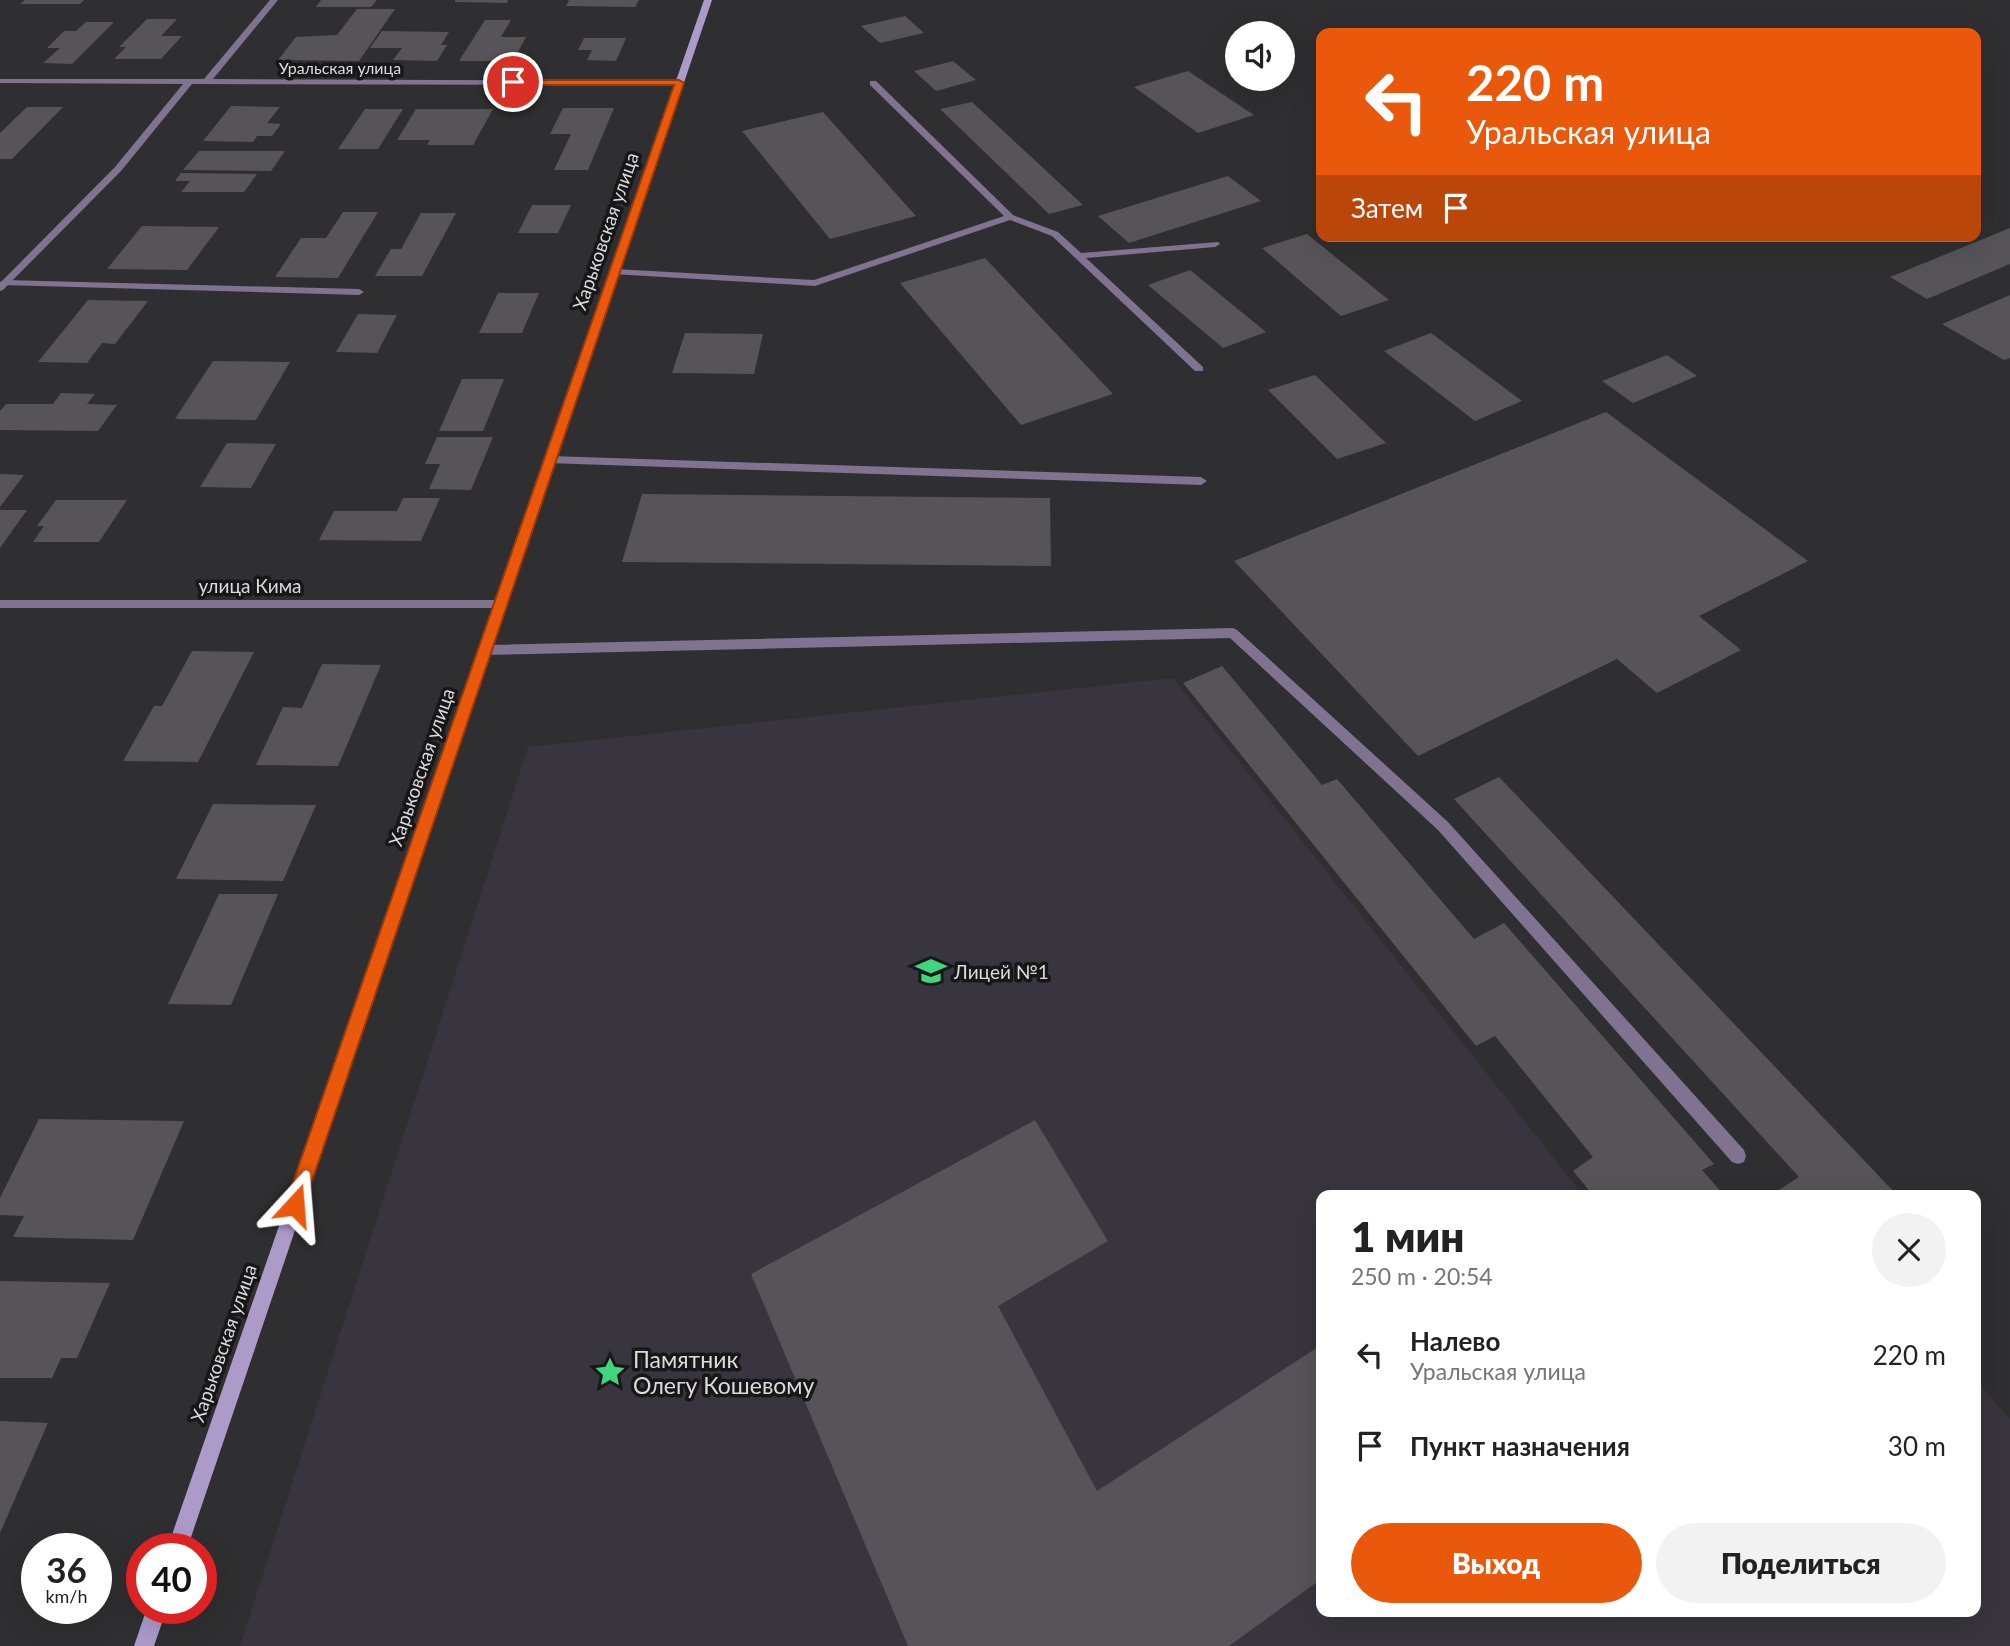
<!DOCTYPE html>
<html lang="ru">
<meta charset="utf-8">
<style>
body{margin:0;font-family:Lato,sans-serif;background:#f2f2f2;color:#222;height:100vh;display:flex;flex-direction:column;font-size:26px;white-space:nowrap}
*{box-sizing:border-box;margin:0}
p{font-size:23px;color:#767676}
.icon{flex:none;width:38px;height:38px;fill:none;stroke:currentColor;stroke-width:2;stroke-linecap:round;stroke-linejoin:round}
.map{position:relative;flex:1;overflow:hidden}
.sheet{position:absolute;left:1316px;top:1190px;width:665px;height:427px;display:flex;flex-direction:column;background:#fff;border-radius:14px;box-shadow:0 7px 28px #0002}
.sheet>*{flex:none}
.top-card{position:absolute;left:1316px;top:28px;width:665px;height:214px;border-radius:14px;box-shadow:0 7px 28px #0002;background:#ea580c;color:#fff;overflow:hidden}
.buttons{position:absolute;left:1225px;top:21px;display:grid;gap:14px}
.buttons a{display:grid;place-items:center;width:70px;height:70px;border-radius:50%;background:#fff;box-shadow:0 7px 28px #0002;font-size:35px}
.speed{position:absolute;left:21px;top:1533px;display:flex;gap:14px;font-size:35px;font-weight:700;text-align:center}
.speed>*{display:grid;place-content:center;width:91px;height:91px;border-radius:50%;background:#fff;box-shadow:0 7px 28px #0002;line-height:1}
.speed small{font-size:18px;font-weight:400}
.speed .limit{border:10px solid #d22;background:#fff;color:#111}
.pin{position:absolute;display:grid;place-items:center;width:60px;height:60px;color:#fff;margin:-30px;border:4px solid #fff;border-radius:50%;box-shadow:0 2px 7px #0007}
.me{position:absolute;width:77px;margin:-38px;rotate:19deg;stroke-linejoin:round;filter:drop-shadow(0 0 5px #0008)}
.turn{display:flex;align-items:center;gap:24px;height:147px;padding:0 35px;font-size:32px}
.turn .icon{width:91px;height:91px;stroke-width:2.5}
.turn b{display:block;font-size:49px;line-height:60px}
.then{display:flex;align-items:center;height:66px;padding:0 35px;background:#0003;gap:14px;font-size:26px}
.round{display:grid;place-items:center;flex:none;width:74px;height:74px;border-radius:37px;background:#f2f2f2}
.overview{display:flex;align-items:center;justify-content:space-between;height:119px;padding:0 35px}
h1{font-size:42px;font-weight:800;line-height:52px}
.action{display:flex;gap:14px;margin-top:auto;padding:14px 35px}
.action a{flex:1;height:80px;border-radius:42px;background:#ea580c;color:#fff;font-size:28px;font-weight:800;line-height:80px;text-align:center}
.action a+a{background:#f2f2f2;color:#222}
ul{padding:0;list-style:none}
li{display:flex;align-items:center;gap:21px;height:91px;padding:0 35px}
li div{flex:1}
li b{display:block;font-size:26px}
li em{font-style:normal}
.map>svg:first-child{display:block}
.built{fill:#39353e}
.building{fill:#565458}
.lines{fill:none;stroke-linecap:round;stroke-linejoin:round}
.lane{fill:#7f7391;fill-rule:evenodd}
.street{fill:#7f7391;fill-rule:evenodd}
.secondary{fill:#ac9ac9;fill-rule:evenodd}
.route{fill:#ea580c;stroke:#983908;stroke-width:2}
.labels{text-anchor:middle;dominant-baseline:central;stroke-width:7;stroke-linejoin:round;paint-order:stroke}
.far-street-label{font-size:16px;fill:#dbdadc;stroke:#171718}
.street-label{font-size:19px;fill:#dbdadc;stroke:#171718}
.poi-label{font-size:19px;fill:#dbdadc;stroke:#171718;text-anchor:start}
.near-poi-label{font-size:23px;fill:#dbdadc;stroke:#171718;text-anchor:start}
</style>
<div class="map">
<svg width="2010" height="1646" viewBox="0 0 2010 1646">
<rect width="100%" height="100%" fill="#2f2e31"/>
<path class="built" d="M1173,678L1583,1195H1321V1612H1976V1381L2010,1419V1646H240L528,747Z"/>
<g class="building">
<path d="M25,0H84L80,4H20Z"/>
<path d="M321,0H377L371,7H316Z"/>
<path d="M455,0H508L507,3L455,2Z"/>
<path d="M569,0H639L635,7L566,6Z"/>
<path d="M357,9H395L359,61L278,60L296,37L337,35Z"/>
<path d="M905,16L924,33L880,43L861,26Z"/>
<path d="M147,19H177L161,36H182L161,59H114L126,47H119Z"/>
<path d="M485,20H511L501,37H526L513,61H459Z"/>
<path d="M86,22H114L72,64L43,63L60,48H47L64,31H76Z"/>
<path d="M382,31L449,32L441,45H447L437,61L393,60L402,48H370Z"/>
<path d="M584,38H626L616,61L587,60L592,50H578Z"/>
<path d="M953,61L976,80L936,91L914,71Z"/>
<path d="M1188,71L1254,115L1198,133L1134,87Z"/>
<path d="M972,102L1083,205L1049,214L940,109Z"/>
<path d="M231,106L280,107L267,123L281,124L272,136H257L253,142L203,141Z"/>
<path d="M27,107H63L12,159H0V133Z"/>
<path d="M563,108H614L588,170H554L571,134H550Z"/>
<path d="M365,109H403L378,149H338Z"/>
<path d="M416,109H493L473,145H427L430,140H397Z"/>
<path d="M823,112L916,216L830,239L742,131Z"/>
<path d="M199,151H285L271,171L183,170Z"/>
<path d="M181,173L257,174L244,192H181L190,181H175Z"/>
<path d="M1228,176L1261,201L1129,243L1098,216Z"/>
<path d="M532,205H571L558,233H518Z"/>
<path d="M343,212H378L338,278L275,277L301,238H326Z"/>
<path d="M421,213H456L422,276H375L391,249H401Z"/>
<path d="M142,226L219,227L187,270L107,269Z"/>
<path d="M2010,228V264L1927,299L1890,277Z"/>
<path d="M1307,234L1389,300L1341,316L1262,248Z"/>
<path d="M985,258L1113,394L1021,425L900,283Z"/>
<path d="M1190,270L1266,332L1223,348L1148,285Z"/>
<path d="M498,293H539L522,333H479Z"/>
<path d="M2010,295V358L2004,360L1942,324Z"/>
<path d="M88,300L148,301L115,344L102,343L87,363L38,362Z"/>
<path d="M358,314L397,315L377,353L336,352Z"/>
<path d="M685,333L763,334L754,374L672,373Z"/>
<path d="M1431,333L1522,401L1475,421L1384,351Z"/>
<path d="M1667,355L1697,376L1633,403L1602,381Z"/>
<path d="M213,361L290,362L256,420L175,419Z"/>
<path d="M1315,375L1386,443L1337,459L1268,390Z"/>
<path d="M462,379H504L483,431H439Z"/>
<path d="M61,393L95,394L87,404L117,405L98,431L0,430V411L6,404H53Z"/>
<path d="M1606,412L1808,561L1699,616L1741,650L1657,693L1617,659L1418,756L1234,561Z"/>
<path d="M437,437H493L471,490L429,489L440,464H425Z"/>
<path d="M227,443L276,444L251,488L200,487Z"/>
<path d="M0,474L24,475L0,507Z"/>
<path d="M642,494L1050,498L1051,566L622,562Z"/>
<path d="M403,498H440L421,541L319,540L334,511H397Z"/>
<path d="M56,500H127L99,542H33L44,526H37Z"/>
<path d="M0,510H27L0,548Z"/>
<path d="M192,651L254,652L198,762L123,761L154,706H162Z"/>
<path d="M322,664L381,665L338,766L256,765L283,707L302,708Z"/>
<path d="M1222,666L1322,785L1337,779L1474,939L1504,923L1714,1164L1702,1170L1724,1195H1593L1573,1171L1593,1157L1495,1036L1476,1046L1183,683Z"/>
<path d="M1499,777L1897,1195H1771L1799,1177L1454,799Z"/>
<path d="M213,804L316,805L283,881L176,879Z"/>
<path d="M219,894H278L231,1005L168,1004Z"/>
<path d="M39,1119L184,1121L133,1240L13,1237L24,1216L0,1215V1198Z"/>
<path d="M1035,1120L1108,1241L998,1306L1097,1491L1321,1345V1579L1229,1646H908L751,1274Z"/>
<path d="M0,1281L110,1283L77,1358H61L52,1378H0Z"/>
<path d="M0,1421L48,1423L0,1533Z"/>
</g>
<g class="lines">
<g class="lane">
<path d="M870,81H876L1013,215L1058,232L1081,253L1218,242L1220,244L1215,247L1086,258L1203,367V371H1195L1052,236L1010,220L815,286L612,274L610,272L615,269L814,280L1004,216L870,85Z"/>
<path d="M4,280L359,289L364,292L359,295L1,285L0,282Z"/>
<path d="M550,456L1201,477L1207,481L1201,485L546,463L544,460Z"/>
<path d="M1233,628L1237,630L1448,822L1744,1150L1746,1156L1744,1162L1738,1164L1732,1162L1438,830L1230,638L485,655L479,650L485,645Z"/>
</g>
<g class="street">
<path d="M270,0H278L213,79L679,81L683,83L679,85L192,84L121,171L3,290L0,291V283L115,167L183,84L0,83V79H204Z"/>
<path d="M0,600H501L507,604L501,608H0Z"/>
</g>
<g class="secondary">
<path d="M704,0H712L187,1549H167Z"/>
<path d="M147,1608H167L154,1646H134Z"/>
</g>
</g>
<path class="route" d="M509,80H679L684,83L304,1205L302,1212L295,1215L288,1212L285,1205L674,85H513L508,82Z"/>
<defs>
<g id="school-bare" transform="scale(2.415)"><path d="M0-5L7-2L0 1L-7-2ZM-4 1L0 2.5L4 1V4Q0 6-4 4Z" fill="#3fd77d" stroke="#171718" stroke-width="2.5" paint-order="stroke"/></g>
<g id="sight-bare" transform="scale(2.415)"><path d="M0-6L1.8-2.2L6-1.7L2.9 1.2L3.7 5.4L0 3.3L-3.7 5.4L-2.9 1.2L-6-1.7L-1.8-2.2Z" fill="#3fd77d" stroke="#171718" stroke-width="2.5" paint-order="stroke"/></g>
</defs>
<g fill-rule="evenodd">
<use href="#school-bare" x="931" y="971"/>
<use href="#sight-bare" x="610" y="1372"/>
</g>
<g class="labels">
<g class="far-street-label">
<text x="340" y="67">Уральская улица</text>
</g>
<g class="street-label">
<text transform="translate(605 231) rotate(-71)">Харьковская улица</text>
<text x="250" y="585">улица Кима</text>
<text transform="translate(421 767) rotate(-71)">Харьковская улица</text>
<text transform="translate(223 1343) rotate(-71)">Харьковская улица</text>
</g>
<g class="poi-label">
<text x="954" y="971">Лицей №1</text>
</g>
<g class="near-poi-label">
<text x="633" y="1359">Памятник<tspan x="633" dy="26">Олегу Кошевому</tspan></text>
</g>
</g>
</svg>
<div class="buttons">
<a><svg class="icon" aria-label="sound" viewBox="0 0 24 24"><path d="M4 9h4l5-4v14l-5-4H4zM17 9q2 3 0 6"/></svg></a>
</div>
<div class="speed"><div>36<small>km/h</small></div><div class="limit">40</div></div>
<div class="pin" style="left:513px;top:82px;background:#d93025"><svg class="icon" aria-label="arrive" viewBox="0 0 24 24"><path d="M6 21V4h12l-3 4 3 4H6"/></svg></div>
<svg class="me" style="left:295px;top:1205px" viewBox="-20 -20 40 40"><path d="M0-17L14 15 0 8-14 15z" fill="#ea580c" stroke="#fff" stroke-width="4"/></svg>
<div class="top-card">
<div class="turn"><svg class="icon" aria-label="left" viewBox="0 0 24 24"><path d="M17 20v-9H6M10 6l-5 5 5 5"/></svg><div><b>220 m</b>Уральская улица</div></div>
<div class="then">Затем<svg class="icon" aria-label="arrive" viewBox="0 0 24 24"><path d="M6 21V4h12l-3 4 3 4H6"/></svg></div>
</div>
<section class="sheet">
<div class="overview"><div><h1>1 мин</h1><p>250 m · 20:54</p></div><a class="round"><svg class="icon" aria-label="close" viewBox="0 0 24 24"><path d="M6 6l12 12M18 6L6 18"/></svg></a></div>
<ul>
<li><svg class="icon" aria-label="left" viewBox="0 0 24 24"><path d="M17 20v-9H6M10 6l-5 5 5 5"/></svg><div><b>Налево</b><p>Уральская улица</p></div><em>220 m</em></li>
<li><svg class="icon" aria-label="arrive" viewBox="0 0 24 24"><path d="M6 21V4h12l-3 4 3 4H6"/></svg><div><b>Пункт назначения</b></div><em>30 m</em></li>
</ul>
<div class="action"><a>Выход</a><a>Поделиться</a></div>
</section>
</div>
